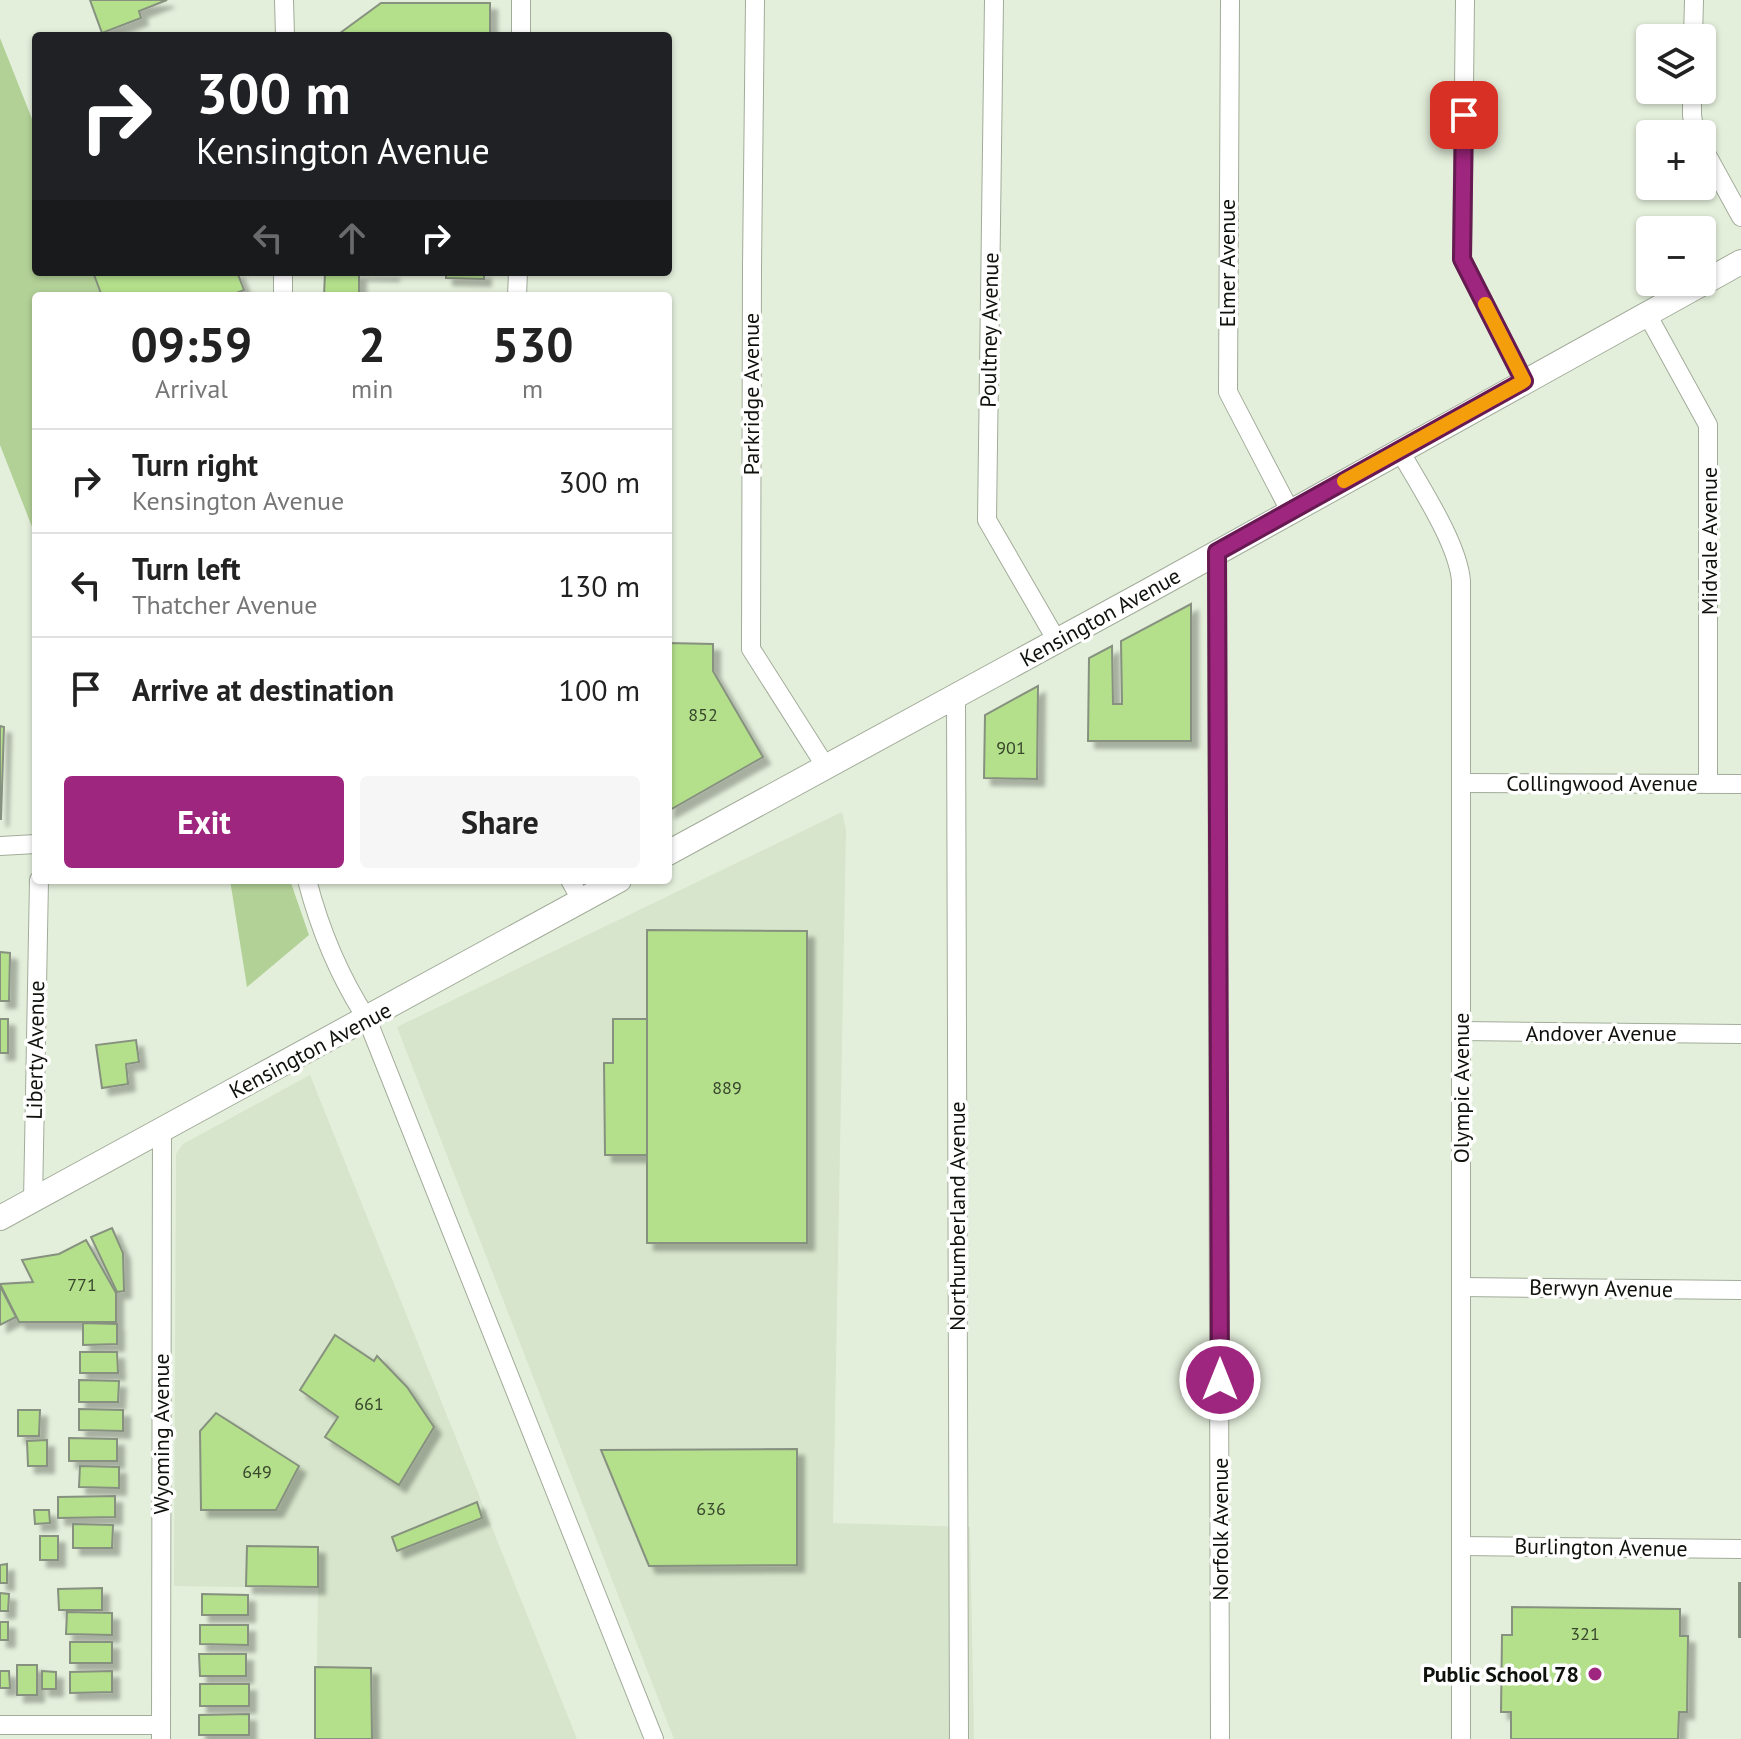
<!DOCTYPE html>
<meta charset="utf-8">
<style>
body{margin:0;font-family:"PT Sans",sans-serif;background:#f6f6f6;color:#222;height:100vh;display:flex;flex-direction:column;font-size:30px;white-space:nowrap}
*{box-sizing:border-box;margin:0}
p{font-size:26px;color:#767676}
.icon{flex:none;width:44px;height:44px;fill:none;stroke:currentColor;stroke-width:2;stroke-linecap:round;stroke-linejoin:round}
.map{position:relative;flex:1;overflow:hidden}
.details{position:absolute;left:32px;top:292px;width:640px;height:592px;display:flex;flex-direction:column;background:#fff;border-radius:8px;box-shadow:0 2px 6px #0004}
.details>*{flex:none}
.hud{position:absolute;left:32px;top:32px;width:640px;height:244px;border-radius:8px;box-shadow:0 2px 6px #0004;background:#202124;color:#fff;overflow:hidden}
.fabs{position:absolute;left:1636px;top:24px;display:grid;gap:16px}
.fabs a{display:grid;place-items:center;width:80px;height:80px;border-radius:8px;background:#fff;box-shadow:0 2px 6px #0004;font-size:40px}
.pin{position:absolute;display:grid;place-items:center;width:68px;height:68px;color:#fff;margin:-34px;border-radius:16px;box-shadow:0 4px 12px #0006}
.me{position:absolute;width:88px;margin:-44px;rotate:0deg;stroke-linejoin:round;filter:drop-shadow(0 0 6px #0008)}
.turn{display:flex;align-items:center;gap:28px;height:168px;padding:0 32px;font-size:36px}
.turn .icon{width:104px;height:104px;stroke-width:2.5}
.turn b{display:block;font-size:56px;line-height:68px}
.lanes{display:flex;align-items:center;height:76px;padding:0 32px;background:#0003;justify-content:center;gap:40px;direction:ltr}
.lanes .off{opacity:.35}
.eta{display:flex;justify-content:space-evenly;align-items:center;height:136px;text-align:center}
.eta b{font-size:48px;font-weight:600;line-height:56px}
.cta{display:flex;gap:16px;margin-top:auto;padding:16px 32px}
.cta a{flex:1;height:92px;border-radius:8px;background:#9e267e;color:#fff;font-size:32px;font-weight:600;line-height:92px;text-align:center}
.cta a+a{background:#f6f6f6;color:#222}
ul{padding:0;list-style:none}
li{display:flex;align-items:center;gap:24px;height:104px;padding:0 32px;border-top:2px solid #e0e0e0}
li div{flex:1}
li b{display:block;font-size:30px}
li em{font-style:normal}
.map>svg:first-child{display:block}
.built{fill:#d6e5cb}
.green{fill:#b2d197}
.building{fill:#b4e08c;stroke:#87917f;stroke-width:2;filter:url(#shadow)}
.lines{fill:none;stroke-linecap:round;stroke-linejoin:round}
.minor-casing{stroke:#a2ac9a;stroke-width:20}
.tertiary-casing{stroke:#a2ac9a;stroke-width:26}
.minor{stroke:#fff;stroke-width:18}
.tertiary{stroke:#fff;stroke-width:24}
.route-casing{stroke:#671952;stroke-width:20}
.route{stroke:#9e267e;stroke-width:14}
.slow{stroke:#f59e0b;stroke-width:14}
.poi-dot{fill:#9e267e;stroke:#fff;stroke-width:3}
.labels{text-anchor:middle;dominant-baseline:central;stroke-width:7;stroke-linejoin:round;paint-order:stroke}
.number-label{font-size:18px;fill:#38462c}
.street-label{font-size:22px;fill:#0f120c;stroke:#fff}
.poi-label{font-size:22px;font-weight:bold;fill:#0f120c;stroke:#fff;text-anchor:end}
</style>
<div class="map">
<svg width="1741" height="1739" viewBox="0 0 1741 1739">
<defs>
<filter id="shadow"><feDropShadow dx="7" dy="7" stdDeviation="2" flood-color="#0004"/></filter>
</defs>
<rect width="100%" height="100%" fill="#e4efdb"/>
<g class="built">
<path d="M842,812L846,830L833,1523L970,1527L974,1739H674L397,1027Z"/>
<path d="M310,1075L577,1739H316L318,1588L174,1586L176,1154L183,1144Z"/>
</g>
<g class="green">
<path d="M0,38L36,129V272H93L102,296H36V537L0,445Z"/>
<path d="M230,880H290L309,935L247,987Z"/>
</g>
<g class="building">
<path d="M90,0H167L139,11L141,18L102,33Z"/>
<path d="M381,3H490V36H336Z"/>
<path d="M93,272H237L244,290L229,296H102Z"/>
<path d="M325,272H392V274L359,273V296H324Z"/>
<path d="M446,272H484V279L446,278Z"/>
<path d="M1191,604V741H1088L1089,658L1112,646L1113,704H1122L1121,641Z"/>
<path d="M668,643L713,644V671L763,757L668,811Z"/>
<path d="M1038,686L1037,779L984,778L985,715Z"/>
<path d="M0,726L4,727L1,819H0Z"/>
<path d="M647,930L807,931V1243H647Z"/>
<path d="M0,952L10,953L9,1001H0Z"/>
<rect x="0" y="1019" width="8" height="34"/>
<path d="M613,1019H647V1155H605L604,1063H613Z"/>
<path d="M136,1040L139,1062L126,1064L128,1084L102,1088L96,1045Z"/>
<path d="M112,1228L123,1253L124,1291L117,1292L91,1237Z"/>
<path d="M86,1240L116,1293V1322H19L0,1284L33,1282L22,1260L59,1254Z"/>
<path d="M0,1286L16,1317L0,1325Z"/>
<path d="M83,1323L117,1324V1344L83,1345Z"/>
<path d="M335,1335L374,1361L377,1356L407,1387L434,1427L399,1485L325,1437L338,1417L300,1390Z"/>
<path d="M80,1352H117L118,1373H80Z"/>
<path d="M79,1380L119,1381L118,1402H79Z"/>
<path d="M79,1409L123,1410V1431L79,1430Z"/>
<path d="M18,1410H40L39,1436H18Z"/>
<path d="M216,1413L299,1466L276,1510H201L200,1431Z"/>
<path d="M69,1438L117,1439V1461H69Z"/>
<path d="M47,1440V1466H28L27,1441Z"/>
<path d="M797,1449V1565L649,1566L601,1450Z"/>
<path d="M80,1466L119,1467V1488L79,1487Z"/>
<path d="M115,1496V1517L58,1518V1497Z"/>
<path d="M477,1502L482,1518L397,1551L392,1537Z"/>
<path d="M34,1510H49L50,1523L35,1524Z"/>
<path d="M73,1524L113,1525L112,1548H73Z"/>
<rect x="40" y="1536" width="18" height="24"/>
<path d="M247,1546L318,1547V1587L246,1586Z"/>
<path d="M7,1564V1583H0V1565Z"/>
<rect x="1739" y="1583" width="2" height="54"/>
<path d="M102,1588V1610H59L58,1589Z"/>
<path d="M0,1593L9,1594L8,1611H0Z"/>
<path d="M202,1594L248,1595V1615H202Z"/>
<path d="M1512,1607L1680,1609V1636H1688L1687,1712H1679L1678,1739H1511V1712H1501L1502,1635H1512Z"/>
<path d="M67,1612L112,1613V1635L66,1634Z"/>
<rect x="0" y="1622" width="8" height="18"/>
<path d="M200,1625H248V1645L200,1644Z"/>
<rect x="70" y="1642" width="42" height="21"/>
<path d="M199,1654H246V1676H200Z"/>
<rect x="17" y="1665" width="20" height="30"/>
<path d="M315,1667L371,1668L372,1739H315Z"/>
<path d="M0,1671H9L10,1688H0Z"/>
<path d="M42,1671L56,1672V1689H42Z"/>
<path d="M112,1671V1692L70,1693V1672Z"/>
<rect x="200" y="1684" width="49" height="22"/>
<path d="M249,1714V1735H199V1715Z"/>
</g>
<g class="lines">
<g class="minor-casing">
<g id="minor">
<path d="M284,0L285,36"/>
<path d="M755,0L752,267L751,649L826,767"/>
<path d="M994,0L987,520L1057,641"/>
<path d="M1230,0L1228,392L1290,511"/>
<path d="M1465,0L1462,259L1524,381"/>
<path d="M521,36V0"/>
<path d="M1693,38L1694,0"/>
<path d="M1692,90V115L1695,134"/>
<path d="M1702,146L1741,217"/>
<path d="M283,296V272"/>
<path d="M517,296L518,272"/>
<path d="M1647,314L1708,425V784"/>
<path d="M1400,451C1419,485 1458,543 1461,581V1739"/>
<path d="M1217,552L1220,1739"/>
<path d="M956,694L959,1739"/>
<path d="M1462,783L1741,784"/>
<path d="M0,846L36,844"/>
<path d="M307,880C320,930 339,976 367,1019L654,1739"/>
<path d="M570,880L581,900"/>
<path d="M1461,1031L1741,1034"/>
<path d="M33,1201L39,880"/>
<path d="M1461,1287L1741,1290"/>
<path d="M1461,1546L1741,1549"/>
<path d="M0,1725H161"/>
<path d="M161,1739L162,1129"/>
</g>
</g>
<g class="tertiary-casing">
<g id="tertiary">
<path d="M668,853L1150,590L1741,262"/>
<path d="M0,1218L619,880"/>
</g>
</g>
<use href="#minor" class="minor"/>
<use href="#tertiary" class="tertiary"/>
</g>
<g class="lines">
<g class="route-casing">
<path id="route" d="M1220,1380L1217,552L1524,381L1462,259L1464,115"/>
</g>
<use href="#route" class="route"/>
<path class="slow" d="M1344,481L1524,381L1485,304"/>
</g>
<circle class="poi-dot" cx="1595" cy="1674" r="8"/>
<g class="labels">
<g class="number-label">
<text x="703" y="714">852</text>
<text x="1011" y="747">901</text>
<text x="727" y="1087">889</text>
<text x="82" y="1284">771</text>
<text x="369" y="1403">661</text>
<text x="257" y="1471">649</text>
<text x="711" y="1508">636</text>
<text x="1585" y="1633">321</text>
</g>
<g class="street-label">
<text transform="translate(1227 263) rotate(-90)">Elmer Avenue</text>
<text transform="translate(989 330) rotate(-89)">Poultney Avenue</text>
<text transform="translate(751 394) rotate(-90)">Parkridge Avenue</text>
<text transform="translate(1709 541) rotate(-90)">Midvale Avenue</text>
<text transform="translate(1100 617) rotate(-29)">Kensington Avenue</text>
<text x="1602" y="783">Collingwood Avenue</text>
<text x="1601" y="1033">Andover Avenue</text>
<text transform="translate(35 1050) rotate(-89)">Liberty Avenue</text>
<text transform="translate(310 1050) rotate(-28)">Kensington Avenue</text>
<text transform="translate(1461 1088) rotate(-90)">Olympic Avenue</text>
<text transform="translate(957 1216) rotate(-90)">Northumberland Avenue</text>
<text transform="translate(1601 1288) rotate(1)">Berwyn Avenue</text>
<text transform="translate(161 1434) rotate(-90)">Wyoming Avenue</text>
<text transform="translate(1220 1529) rotate(-90)">Norfolk Avenue</text>
<text transform="translate(1601 1547) rotate(1)">Burlington Avenue</text>
</g>
<g class="poi-label">
<text x="1579" y="1674">Public School 78</text>
</g>
</g>
</svg>
<div class="fabs">
<a><svg class="icon" aria-label="layers" viewBox="0 0 24 24"><path d="M12 4l9 5-9 5-9-5zM3 14l9 5 9-5"/></svg></a>
<a>+</a>
<a>−</a>
</div>
<div class="pin" style="left:1464px;top:115px;background:#d93025"><svg class="icon" aria-label="arrive" viewBox="0 0 24 24"><path d="M6 21V4h12l-3 4 3 4H6"/></svg></div>
<svg class="me" style="left:1220px;top:1380px" viewBox="-20 -20 40 40"><circle r="17" fill="#9e267e" stroke="#fff" stroke-width="3"/><path d="M0-11L8 9 0 5-8 9z" fill="#fff"/></svg>
<div class="hud">
<div class="turn"><svg class="icon" aria-label="right" viewBox="0 0 24 24"><path d="M7 20v-9h11M14 6l5 5-5 5"/></svg><div><b>300 m</b>Kensington Avenue</div></div>
<div class="lanes"><svg class="icon off" aria-label="left" viewBox="0 0 24 24"><path d="M17 20v-9H6M10 6l-5 5 5 5"/></svg><svg class="icon off" aria-label="ahead" viewBox="0 0 24 24"><path d="M12 20V5M6 11l6-6 6 6"/></svg><svg class="icon" aria-label="right" viewBox="0 0 24 24"><path d="M7 20v-9h11M14 6l5 5-5 5"/></svg></div>
</div>
<section class="details">
<div class="eta">
<div><b>09:59</b><p>Arrival</p></div>
<div><b>2</b><p>min</p></div>
<div><b>530</b><p>m</p></div>
</div>
<ul>
<li><svg class="icon" aria-label="right" viewBox="0 0 24 24"><path d="M7 20v-9h11M14 6l5 5-5 5"/></svg><div><b>Turn right</b><p>Kensington Avenue</p></div><em>300 m</em></li>
<li><svg class="icon" aria-label="left" viewBox="0 0 24 24"><path d="M17 20v-9H6M10 6l-5 5 5 5"/></svg><div><b>Turn left</b><p>Thatcher Avenue</p></div><em>130 m</em></li>
<li><svg class="icon" aria-label="arrive" viewBox="0 0 24 24"><path d="M6 21V4h12l-3 4 3 4H6"/></svg><div><b>Arrive at destination</b></div><em>100 m</em></li>
</ul>
<div class="cta"><a>Exit</a><a>Share</a></div>
</section>
</div>
